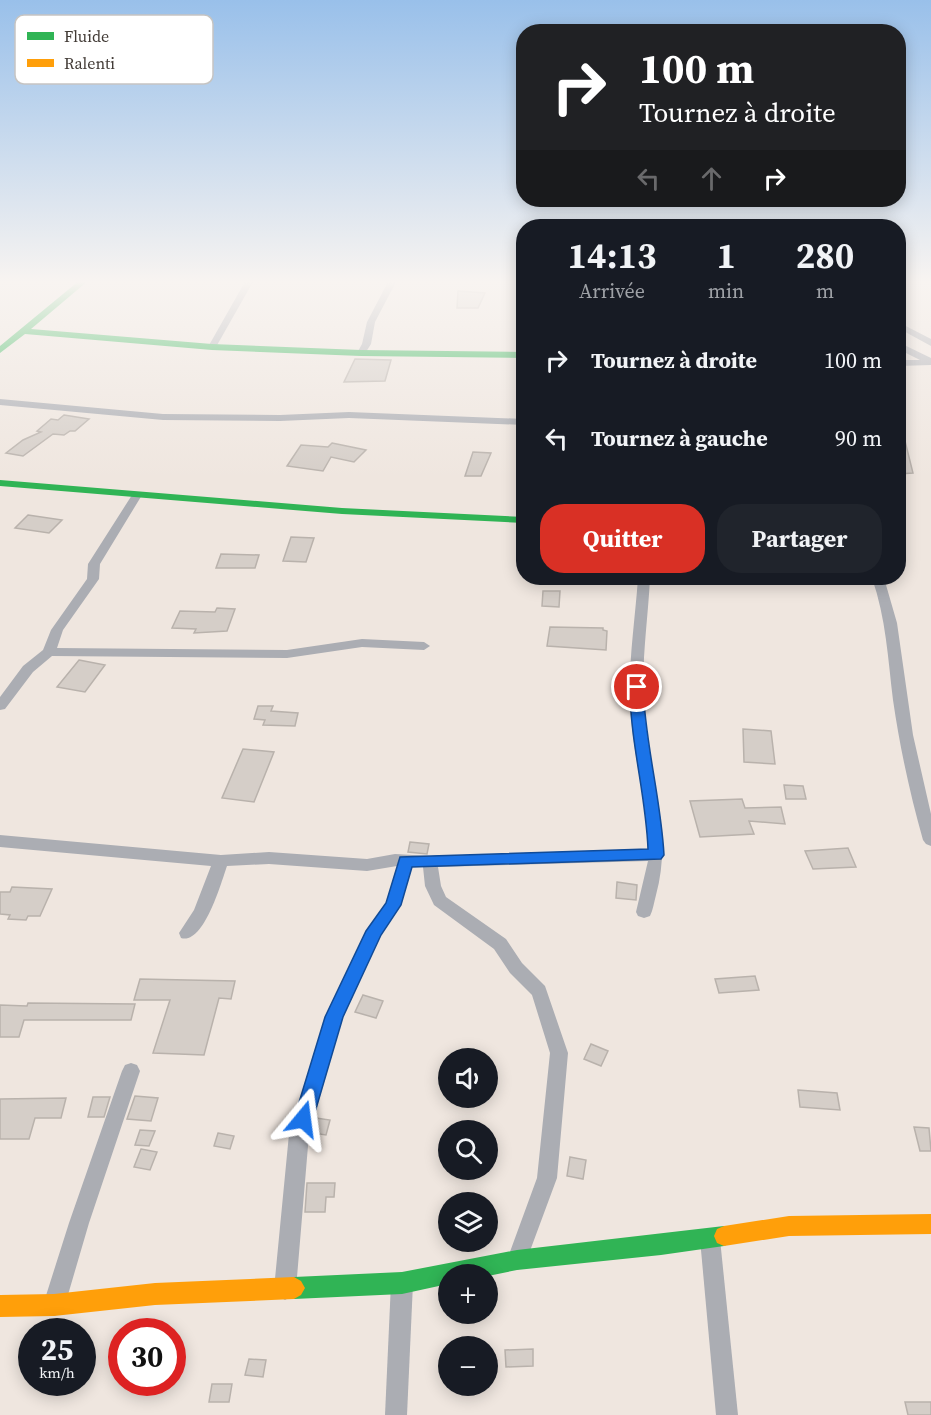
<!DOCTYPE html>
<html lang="fr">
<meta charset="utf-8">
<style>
body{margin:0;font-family:"Source Serif 4",serif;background:#20242c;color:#f1f3f6;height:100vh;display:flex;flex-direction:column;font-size:22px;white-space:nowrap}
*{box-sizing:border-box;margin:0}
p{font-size:20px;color:#9ea1a6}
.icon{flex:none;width:33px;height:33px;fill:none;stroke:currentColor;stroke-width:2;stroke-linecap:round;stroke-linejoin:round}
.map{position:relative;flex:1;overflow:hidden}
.details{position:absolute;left:516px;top:219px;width:390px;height:366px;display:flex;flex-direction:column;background:#171b24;border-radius:24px;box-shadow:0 3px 15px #0003}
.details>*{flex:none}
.hud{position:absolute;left:516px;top:24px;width:390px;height:183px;border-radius:24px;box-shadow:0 3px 15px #0003;background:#202124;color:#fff;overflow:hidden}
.controls{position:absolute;left:438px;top:1048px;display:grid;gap:12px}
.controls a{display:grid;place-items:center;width:60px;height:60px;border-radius:50%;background:#171b24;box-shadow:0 3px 15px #0003;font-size:30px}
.speed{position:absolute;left:18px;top:1318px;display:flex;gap:12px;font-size:30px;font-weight:700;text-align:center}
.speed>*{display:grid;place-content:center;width:78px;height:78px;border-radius:50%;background:#171b24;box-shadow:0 3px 15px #0003;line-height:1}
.speed small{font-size:15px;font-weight:400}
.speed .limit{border:9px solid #d22;background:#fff;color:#111}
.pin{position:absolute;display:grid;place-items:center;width:51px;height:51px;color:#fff;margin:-26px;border:3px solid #fff;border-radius:50%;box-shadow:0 2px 6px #0007}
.me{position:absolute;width:66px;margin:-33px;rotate:16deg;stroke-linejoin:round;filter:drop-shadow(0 0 4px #0008)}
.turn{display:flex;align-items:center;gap:21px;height:126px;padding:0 24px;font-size:27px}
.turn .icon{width:78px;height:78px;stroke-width:2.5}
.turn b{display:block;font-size:42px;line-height:51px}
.lanes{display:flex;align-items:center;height:57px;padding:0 24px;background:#0003;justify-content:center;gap:30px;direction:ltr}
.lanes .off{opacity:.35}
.eta{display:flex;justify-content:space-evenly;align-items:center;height:102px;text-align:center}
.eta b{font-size:36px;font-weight:700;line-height:42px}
.action{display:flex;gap:12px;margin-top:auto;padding:12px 24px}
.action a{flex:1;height:69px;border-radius:24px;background:#d93025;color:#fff;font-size:24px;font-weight:700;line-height:69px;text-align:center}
.action a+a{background:#20242c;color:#f1f3f6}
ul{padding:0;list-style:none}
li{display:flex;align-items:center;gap:18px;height:78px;padding:0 24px}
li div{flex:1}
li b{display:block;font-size:22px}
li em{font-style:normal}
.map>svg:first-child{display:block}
.building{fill:#d5cec8;stroke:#b9b2ac;stroke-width:1.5}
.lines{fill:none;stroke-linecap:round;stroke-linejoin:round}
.street{fill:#abadb3;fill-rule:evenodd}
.fast{fill:#30b455;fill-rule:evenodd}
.slow{fill:#ff9f0a;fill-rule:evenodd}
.route{fill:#1a73e8;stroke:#114b97;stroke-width:1.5}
.key{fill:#fff;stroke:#c6c4c2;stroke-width:1.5}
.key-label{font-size:16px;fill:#413a35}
</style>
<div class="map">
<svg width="931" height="1415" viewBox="0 0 931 1415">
<rect width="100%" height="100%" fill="#efe6df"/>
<g class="building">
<path d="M458,291L485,293L478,308H457Z"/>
<path d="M355,359L391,360L385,381L344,382Z"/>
<path d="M64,415L89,419L75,431H70L64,435L53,434L23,456L6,453L23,440L41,432L37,431L51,419L58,420Z"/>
<path d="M903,433L913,473L898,474V434Z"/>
<path d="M332,443L366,450L354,462L331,457L323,471L287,466L301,445L328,447Z"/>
<path d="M473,452L491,453L481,476H465Z"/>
<path d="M28,515L62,520L49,533L15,528Z"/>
<path d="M291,537L314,538L306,562L283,561Z"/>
<path d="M221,554L259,555L255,568H216Z"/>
<path d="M543,591H560L559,607L542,606Z"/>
<path d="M217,608L235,609L227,631L194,633L196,629L172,628L180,611L215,612Z"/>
<path d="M550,627L603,628V630L607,631L606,650L547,646Z"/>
<path d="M79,660L105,665L85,692L57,687Z"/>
<path d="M258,706H273L271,711L298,713L295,726L263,725L265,720L254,719Z"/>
<path d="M743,729L771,731L775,764L744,762Z"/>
<path d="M243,749L274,752L254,802L222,798Z"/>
<path d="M784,785L803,786L806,799H786Z"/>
<path d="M742,799L745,808L781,807L785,824L749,821L754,834L700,837L690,801Z"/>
<path d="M410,842L429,844L427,854L408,852Z"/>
<path d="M848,848L856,867L813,869L805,851Z"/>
<path d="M617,882L637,885L636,900L616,898Z"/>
<path d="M12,887L52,889L40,916H28L26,920L8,919L10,915L0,914V892H10Z"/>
<path d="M755,976L759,990L719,993L715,979Z"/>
<path d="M140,979L235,981L231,999L219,998L204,1055L153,1053L170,1000H134Z"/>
<path d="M363,995L383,1001L376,1018L355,1012Z"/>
<path d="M28,1003L135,1004L131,1020H24L19,1037H0V1005L27,1006Z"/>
<path d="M591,1044L608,1051L601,1066L584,1059Z"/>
<path d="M798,1090L837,1093L840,1110L800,1107Z"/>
<path d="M135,1096L158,1098L151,1121L127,1119Z"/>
<path d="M93,1097H110L104,1117H88Z"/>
<path d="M66,1098L61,1118H35L29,1139H0V1099Z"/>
<path d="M316,1118L330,1120L326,1135L312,1133Z"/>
<path d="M914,1127L929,1128L931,1151H920Z"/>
<path d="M140,1130L155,1131L149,1146L135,1145Z"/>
<path d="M218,1133L234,1136L230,1149L214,1146Z"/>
<path d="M141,1149L157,1152L150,1170L134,1167Z"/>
<path d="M570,1157L586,1160L583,1179L567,1176Z"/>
<path d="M307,1183H335L334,1197H326L325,1212H305Z"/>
<path d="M533,1349V1366L506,1367L505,1350Z"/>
<path d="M249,1359L266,1360L263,1377L245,1375Z"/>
<path d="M212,1384H232L229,1402H209Z"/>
<path d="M905,1402H931V1415H908Z"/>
</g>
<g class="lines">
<g class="street">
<path d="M246,280H254L216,347L209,349L208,347Z"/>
<path d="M389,280H397L375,322L371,344L364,355H358L357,353L362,344L367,322Z"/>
<path d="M898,322L931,339V346L898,328Z"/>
<path d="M898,342L931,358V365L898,366V360H920L898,349Z"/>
<path d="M0,399L163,414L280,415L349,412L524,419V425L349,418L280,421L163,420L0,405Z"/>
<path d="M137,492L142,495L100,564L99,579L63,630L57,648L287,650L362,639L424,642L430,646L424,650L362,647L287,658L52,656L33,672L5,709L0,710V697L23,666L43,650L51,630L87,579L88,564L132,495Z"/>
<path d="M638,578H650C648,620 641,663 644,705C647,770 674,831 656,895C654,902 653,910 650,916L644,918L638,916L636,912L648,861L438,867L441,886L446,897L506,939L522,963L545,986L568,1053L557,1178L524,1267L517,1270L510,1267L507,1260L537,1178L550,1053L532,995L510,973L494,949L434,905L425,886L423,867H412L401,905L381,934L343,1017L309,1134L296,1289L292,1296L285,1300L278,1296L274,1289L289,1134L325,1017L366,931L386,903L397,866L367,871L269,864L227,866C221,883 204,945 181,938L179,933L194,910L211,866L0,847V835L221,855L269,852L367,859L395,854L430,856L648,850C647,802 633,755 630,707C628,664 635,621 638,578Z"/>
<path d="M872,578H884L897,623L913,735L931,814V846L926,844L923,840C910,794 900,748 893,700C888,659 886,618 872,578Z"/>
<path d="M131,1063L137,1065L140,1071L89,1223L65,1305L62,1313L54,1316L46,1313L43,1305L69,1223L122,1071L125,1065Z"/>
<path d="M710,1229L717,1232L720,1239L738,1415H716L700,1239L703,1232Z"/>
<path d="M402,1272L409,1276L413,1283L407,1415H385L391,1283L395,1276Z"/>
</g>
<g class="fast">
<path d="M80,280H89L31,329L212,344L361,350L524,352V358L361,356L212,350L25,334L0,353V346Z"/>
<path d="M0,480L342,508L524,517V523L342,514L0,486Z"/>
<path d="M724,1226L731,1229L734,1236L731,1243L724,1246L661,1255L517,1270L488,1276L448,1275V1284L402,1294L294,1299L287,1295L283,1288L287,1281L294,1277L402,1272L517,1250Z"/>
</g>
<g class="slow">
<path d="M931,1214V1234L789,1236L724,1246L717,1243L714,1236L717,1229L724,1226L789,1216Z"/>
<path d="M294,1277L301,1281L305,1288L301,1295L294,1299L155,1305L54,1316L0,1317V1295L54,1294L155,1283Z"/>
</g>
</g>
<linearGradient id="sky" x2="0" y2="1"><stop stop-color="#99c0ea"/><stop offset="0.59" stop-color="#f8f4f1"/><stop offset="1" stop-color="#f8f4f1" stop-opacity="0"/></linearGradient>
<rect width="931" height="478" fill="url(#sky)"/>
<path class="route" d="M637,683L643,687C645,743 661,799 664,855L661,859L412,867L401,905L381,935L343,1017L313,1119L310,1125L303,1128L296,1125L294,1119L325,1017L366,931L386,903L400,857L648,849C646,795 630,742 630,687Z"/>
<rect x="15" y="15" width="198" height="69" rx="9" class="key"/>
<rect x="27" y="32" width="27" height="8" fill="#30b455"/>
<rect x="27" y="59" width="27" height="8" fill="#ff9f0a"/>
<g class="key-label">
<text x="64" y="42">Fluide</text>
<text x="64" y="69">Ralenti</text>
</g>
</svg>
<div class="controls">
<a><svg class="icon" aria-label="sound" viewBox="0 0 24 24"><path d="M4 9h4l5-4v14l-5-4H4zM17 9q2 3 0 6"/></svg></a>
<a><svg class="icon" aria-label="search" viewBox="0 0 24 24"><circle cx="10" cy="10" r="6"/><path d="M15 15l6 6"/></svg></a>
<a><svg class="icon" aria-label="layers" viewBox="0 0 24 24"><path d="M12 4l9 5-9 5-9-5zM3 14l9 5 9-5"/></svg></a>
<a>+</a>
<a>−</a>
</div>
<div class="speed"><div>25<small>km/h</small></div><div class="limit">30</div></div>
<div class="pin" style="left:637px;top:687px;background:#d93025"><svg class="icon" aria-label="arrive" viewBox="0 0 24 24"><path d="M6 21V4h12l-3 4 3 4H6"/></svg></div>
<svg class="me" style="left:303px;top:1119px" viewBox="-20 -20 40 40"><path d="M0-17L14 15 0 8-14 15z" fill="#1a73e8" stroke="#fff" stroke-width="4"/></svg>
<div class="hud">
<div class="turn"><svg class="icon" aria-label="right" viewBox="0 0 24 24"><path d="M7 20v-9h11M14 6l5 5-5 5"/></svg><div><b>100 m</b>Tournez à droite</div></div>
<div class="lanes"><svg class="icon off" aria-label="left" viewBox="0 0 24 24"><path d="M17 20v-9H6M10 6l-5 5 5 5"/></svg><svg class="icon off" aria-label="ahead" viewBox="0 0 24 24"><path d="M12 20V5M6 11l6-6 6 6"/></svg><svg class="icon" aria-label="right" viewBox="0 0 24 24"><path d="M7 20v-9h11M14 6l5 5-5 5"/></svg></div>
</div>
<section class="details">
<div class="eta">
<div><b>14:13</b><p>Arrivée</p></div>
<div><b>1</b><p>min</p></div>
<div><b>280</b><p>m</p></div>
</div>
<ul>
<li><svg class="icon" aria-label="right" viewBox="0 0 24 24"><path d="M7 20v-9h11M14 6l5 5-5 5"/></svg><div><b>Tournez à droite</b></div><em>100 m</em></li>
<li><svg class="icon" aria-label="left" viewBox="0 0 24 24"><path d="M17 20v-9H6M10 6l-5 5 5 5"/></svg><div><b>Tournez à gauche</b></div><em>90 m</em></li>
</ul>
<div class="action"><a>Quitter</a><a>Partager</a></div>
</section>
</div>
